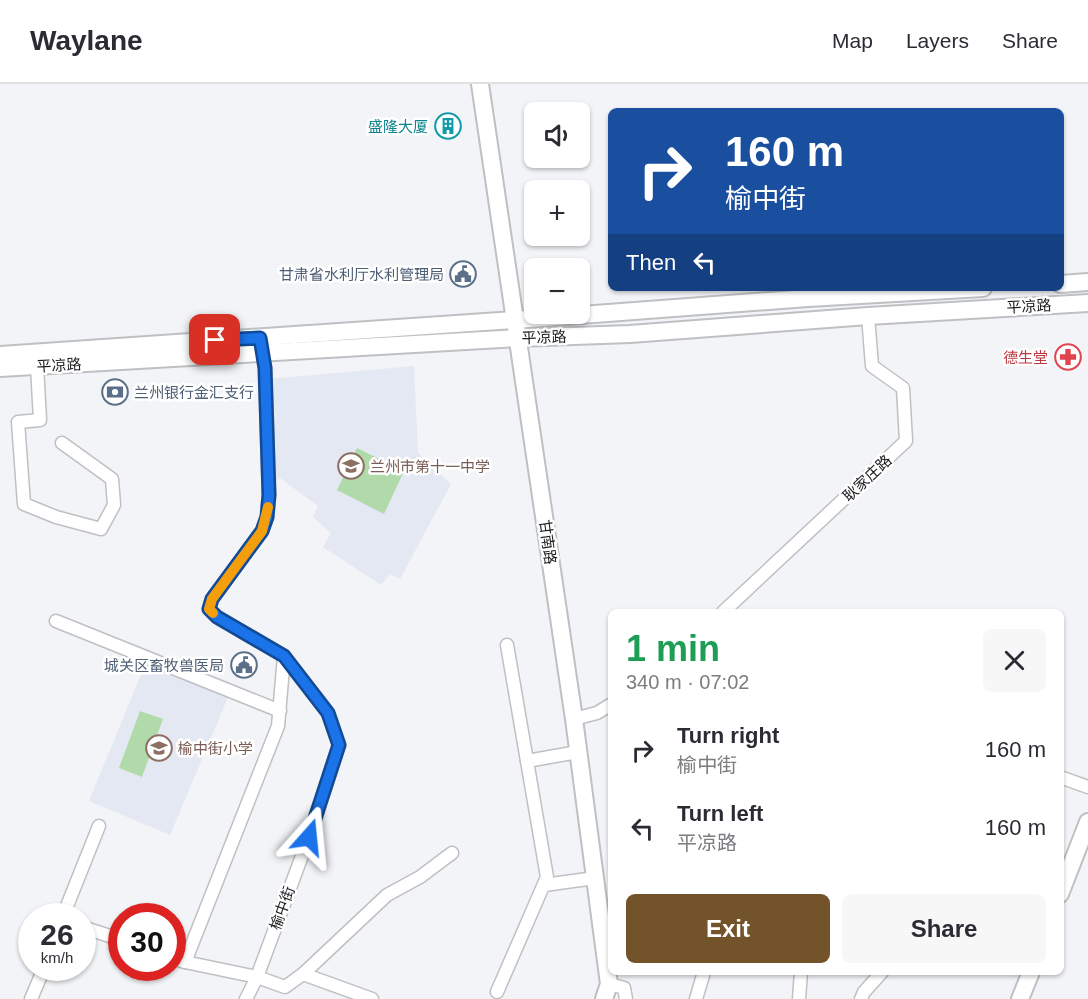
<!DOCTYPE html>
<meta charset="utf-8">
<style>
body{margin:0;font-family:Helvetica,"Noto Sans SC",sans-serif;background:#f7f7f7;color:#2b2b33;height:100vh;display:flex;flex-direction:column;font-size:22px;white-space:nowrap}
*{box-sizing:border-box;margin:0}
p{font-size:20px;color:#7c7c81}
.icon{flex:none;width:33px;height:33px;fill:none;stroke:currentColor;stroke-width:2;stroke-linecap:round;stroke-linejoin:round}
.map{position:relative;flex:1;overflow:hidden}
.panel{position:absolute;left:608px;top:525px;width:456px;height:366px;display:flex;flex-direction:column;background:#fff;border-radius:9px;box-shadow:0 2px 4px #0004}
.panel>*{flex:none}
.hud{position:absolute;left:608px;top:24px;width:456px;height:183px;border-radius:9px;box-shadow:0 2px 4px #0004;background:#1a4fa0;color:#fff;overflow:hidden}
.fabs{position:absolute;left:524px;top:18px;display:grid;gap:12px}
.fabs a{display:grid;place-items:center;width:66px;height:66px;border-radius:9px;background:#fff;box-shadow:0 2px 4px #0004;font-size:30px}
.speed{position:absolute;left:18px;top:819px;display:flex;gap:12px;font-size:30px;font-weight:700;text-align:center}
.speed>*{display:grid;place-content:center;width:78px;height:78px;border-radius:50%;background:#fff;box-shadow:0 2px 4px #0004;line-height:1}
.speed small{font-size:15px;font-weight:400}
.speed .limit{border:9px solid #d22;background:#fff;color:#111}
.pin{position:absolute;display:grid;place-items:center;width:51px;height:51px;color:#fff;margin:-26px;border-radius:12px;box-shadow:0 3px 9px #0006}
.me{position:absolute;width:66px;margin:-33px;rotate:18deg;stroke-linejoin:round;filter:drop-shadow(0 0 4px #0008)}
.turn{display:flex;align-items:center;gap:21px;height:126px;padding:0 18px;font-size:27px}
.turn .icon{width:78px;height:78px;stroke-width:2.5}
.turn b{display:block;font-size:42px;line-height:51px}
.then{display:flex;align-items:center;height:57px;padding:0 18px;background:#0003;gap:12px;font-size:22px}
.round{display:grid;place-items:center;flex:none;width:63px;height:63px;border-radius:9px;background:#f7f7f7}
.headline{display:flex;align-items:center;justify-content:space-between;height:102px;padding:0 18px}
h1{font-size:36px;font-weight:700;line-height:45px;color:#1e9e55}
.button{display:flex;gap:12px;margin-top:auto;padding:12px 18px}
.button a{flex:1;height:69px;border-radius:9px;background:#735329;color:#fff;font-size:24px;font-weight:700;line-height:69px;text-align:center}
.button a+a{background:#f7f7f7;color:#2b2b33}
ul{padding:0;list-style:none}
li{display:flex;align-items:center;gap:18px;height:78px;padding:0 18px}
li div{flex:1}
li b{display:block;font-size:22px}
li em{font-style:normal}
header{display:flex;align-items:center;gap:36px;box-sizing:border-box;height:84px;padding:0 30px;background:#fff;border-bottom:2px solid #e1e1e2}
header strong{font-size:28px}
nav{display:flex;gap:33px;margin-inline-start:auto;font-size:21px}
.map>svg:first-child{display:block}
.built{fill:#e4e8f3}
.green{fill:#b1daab}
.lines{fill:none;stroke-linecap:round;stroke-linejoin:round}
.street-casing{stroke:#bec0c3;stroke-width:15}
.secondary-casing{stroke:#bec0c3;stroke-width:20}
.street{stroke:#fff;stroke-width:12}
.secondary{stroke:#fff;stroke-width:16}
.route-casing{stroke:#114b97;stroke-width:15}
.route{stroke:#1a73e8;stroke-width:10}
.slow{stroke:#f59e0b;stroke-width:10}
.labels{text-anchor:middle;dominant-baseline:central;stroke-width:5;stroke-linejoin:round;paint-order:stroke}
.culture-label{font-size:15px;fill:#0d838f;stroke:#fff;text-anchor:end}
.service-label{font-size:15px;fill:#4e5e75;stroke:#fff;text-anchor:end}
.street-label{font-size:15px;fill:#1b1c1d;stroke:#fff}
.health-label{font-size:15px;fill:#be3a42;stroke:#fff;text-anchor:end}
.education-label{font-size:15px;fill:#785e54;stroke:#fff;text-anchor:start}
</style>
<header>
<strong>Waylane</strong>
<nav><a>Map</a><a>Layers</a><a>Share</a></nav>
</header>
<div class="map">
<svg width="1088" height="915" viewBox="0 0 1088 915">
<rect width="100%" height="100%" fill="#f2f4f7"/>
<g class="built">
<path d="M414,282L418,369L451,400L400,495L390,490L381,501L323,463L331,449L313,433L318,422L280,394L272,400L269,295Z"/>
<path d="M145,581L229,611L170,751L89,717Z"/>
</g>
<g class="green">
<path d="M357,364L404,387L384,430L337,406Z"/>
<path d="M140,627L163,635L142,693L119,684Z"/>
</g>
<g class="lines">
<g class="street-casing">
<g id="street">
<path d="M37,282L40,336L18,338L24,420L56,433L101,445L114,421L112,395L62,359"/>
<path d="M723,528L906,357L903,304L872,282L868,232"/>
<path d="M56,537L280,627"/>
<path d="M507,561L527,677"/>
<path d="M574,635L597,629L610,621"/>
<path d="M1060,693L1088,703"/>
<path d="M544,801L595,794"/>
<path d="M63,832L99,742"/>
<path d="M82,843L122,856"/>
<path d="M172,874L185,878L257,893L285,903L303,890L372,915"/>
<path d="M185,878L278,642L284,572L217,533L209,525L212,515L262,447L267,433L269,411L265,284L261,261"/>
<path d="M303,890L387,811L420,793L452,769"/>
<path d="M609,900L624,904L626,915"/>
<path d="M497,908L547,793L527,677L578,668"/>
<path d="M31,915L44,884"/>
<path d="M246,915L257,893L309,753L339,661L328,629L284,572"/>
<path d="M696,915L704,888"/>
<path d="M799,915L801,888"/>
<path d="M861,915L864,908L882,888"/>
</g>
</g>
<g class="secondary-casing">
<g id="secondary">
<path d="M480,0L574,635L609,900L604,915"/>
<path d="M1060,200L1088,198"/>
<path d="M0,271L515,236L808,214L983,204"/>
<path d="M0,284L518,254L630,250L868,232L1088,219"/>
<path d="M1060,810L1088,738"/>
<path d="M1020,915L1031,888"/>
</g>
</g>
<use href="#street" class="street"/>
<use href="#secondary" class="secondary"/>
</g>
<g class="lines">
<g class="route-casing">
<path id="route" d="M215,256L260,254L265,284L269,411L267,433L262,447L212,515L209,525L217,533L284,572L328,629L339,661L309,753"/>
</g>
<use href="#route" class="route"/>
<path class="slow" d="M213,529L209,525L212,515L262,447L268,423"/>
</g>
<defs>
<g id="building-ring" transform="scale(1.35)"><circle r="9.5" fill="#fff" stroke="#0f9aa8" stroke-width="1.5"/><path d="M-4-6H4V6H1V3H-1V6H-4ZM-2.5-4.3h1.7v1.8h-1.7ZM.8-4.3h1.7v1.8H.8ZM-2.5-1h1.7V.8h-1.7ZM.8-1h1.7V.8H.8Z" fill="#0f9aa8"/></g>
<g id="civic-ring" transform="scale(1.35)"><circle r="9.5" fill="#fff" stroke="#5c6f8a" stroke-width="1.5"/><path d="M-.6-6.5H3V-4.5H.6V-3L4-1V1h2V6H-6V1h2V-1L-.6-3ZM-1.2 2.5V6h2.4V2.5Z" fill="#5c6f8a"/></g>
<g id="pharmacy-ring" transform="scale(1.35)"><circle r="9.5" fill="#fff" stroke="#e0444e" stroke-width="1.5"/><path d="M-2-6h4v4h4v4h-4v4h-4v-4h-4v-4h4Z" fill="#e0444e"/></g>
<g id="bank-ring" transform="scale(1.35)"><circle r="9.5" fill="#fff" stroke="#5c6f8a" stroke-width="1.5"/><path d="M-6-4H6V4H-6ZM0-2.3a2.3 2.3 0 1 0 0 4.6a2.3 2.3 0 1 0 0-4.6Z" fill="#5c6f8a"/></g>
<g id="school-ring" transform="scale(1.35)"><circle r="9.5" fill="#fff" stroke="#8d6e63" stroke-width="1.5"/><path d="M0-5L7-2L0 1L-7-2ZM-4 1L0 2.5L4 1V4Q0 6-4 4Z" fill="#8d6e63"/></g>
</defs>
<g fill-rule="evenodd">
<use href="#building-ring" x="448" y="42"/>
<use href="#civic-ring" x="463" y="190"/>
<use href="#pharmacy-ring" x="1068" y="273"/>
<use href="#bank-ring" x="115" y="308"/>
<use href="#school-ring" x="351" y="382"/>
<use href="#civic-ring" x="244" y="581"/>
<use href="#school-ring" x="159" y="664"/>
</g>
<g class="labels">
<g class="culture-label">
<text x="428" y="42">盛隆大厦</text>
</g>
<g class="service-label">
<text x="444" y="190">甘肃省水利厅水利管理局</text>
<text x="134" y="308" text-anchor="start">兰州银行金汇支行</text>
<text x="224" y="581">城关区畜牧兽医局</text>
</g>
<g class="street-label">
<text transform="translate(1029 222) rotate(-3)">平凉路</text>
<text transform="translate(544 253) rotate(-2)">平凉路</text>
<text transform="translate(59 281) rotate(-3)">平凉路</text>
<text transform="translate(867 394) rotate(-43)">耿家庄路</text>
<text transform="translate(548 458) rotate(82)">甘南路</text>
<text transform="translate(282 824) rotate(-70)">榆中街</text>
</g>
<g class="health-label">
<text x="1048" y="273">德生堂</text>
</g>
<g class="education-label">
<text x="370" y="382">兰州市第十一中学</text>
<text x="178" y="664">榆中街小学</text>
</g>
</g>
</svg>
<div class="fabs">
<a><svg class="icon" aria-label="sound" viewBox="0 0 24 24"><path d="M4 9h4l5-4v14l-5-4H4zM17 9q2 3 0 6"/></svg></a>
<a>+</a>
<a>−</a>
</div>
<div class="speed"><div>26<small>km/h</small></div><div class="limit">30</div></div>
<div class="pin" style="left:215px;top:256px;background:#d93025"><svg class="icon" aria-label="arrive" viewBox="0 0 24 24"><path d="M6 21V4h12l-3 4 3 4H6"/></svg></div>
<svg class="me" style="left:309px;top:753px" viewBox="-20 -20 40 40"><path d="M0-17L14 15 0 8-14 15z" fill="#1a73e8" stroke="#fff" stroke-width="4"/></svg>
<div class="hud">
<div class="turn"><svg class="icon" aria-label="right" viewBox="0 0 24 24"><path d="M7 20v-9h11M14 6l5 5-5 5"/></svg><div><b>160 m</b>榆中街</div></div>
<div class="then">Then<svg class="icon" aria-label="left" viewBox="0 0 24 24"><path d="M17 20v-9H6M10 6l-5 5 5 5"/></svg></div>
</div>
<section class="panel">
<div class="headline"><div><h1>1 min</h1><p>340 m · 07:02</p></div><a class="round"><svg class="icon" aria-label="close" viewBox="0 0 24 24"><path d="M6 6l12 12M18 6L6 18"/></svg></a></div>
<ul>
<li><svg class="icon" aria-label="right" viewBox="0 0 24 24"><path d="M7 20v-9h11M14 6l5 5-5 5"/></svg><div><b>Turn right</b><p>榆中街</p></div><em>160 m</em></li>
<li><svg class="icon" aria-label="left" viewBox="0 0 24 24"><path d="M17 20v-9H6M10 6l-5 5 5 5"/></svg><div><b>Turn left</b><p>平凉路</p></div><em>160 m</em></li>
</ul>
<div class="button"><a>Exit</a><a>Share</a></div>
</section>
</div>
